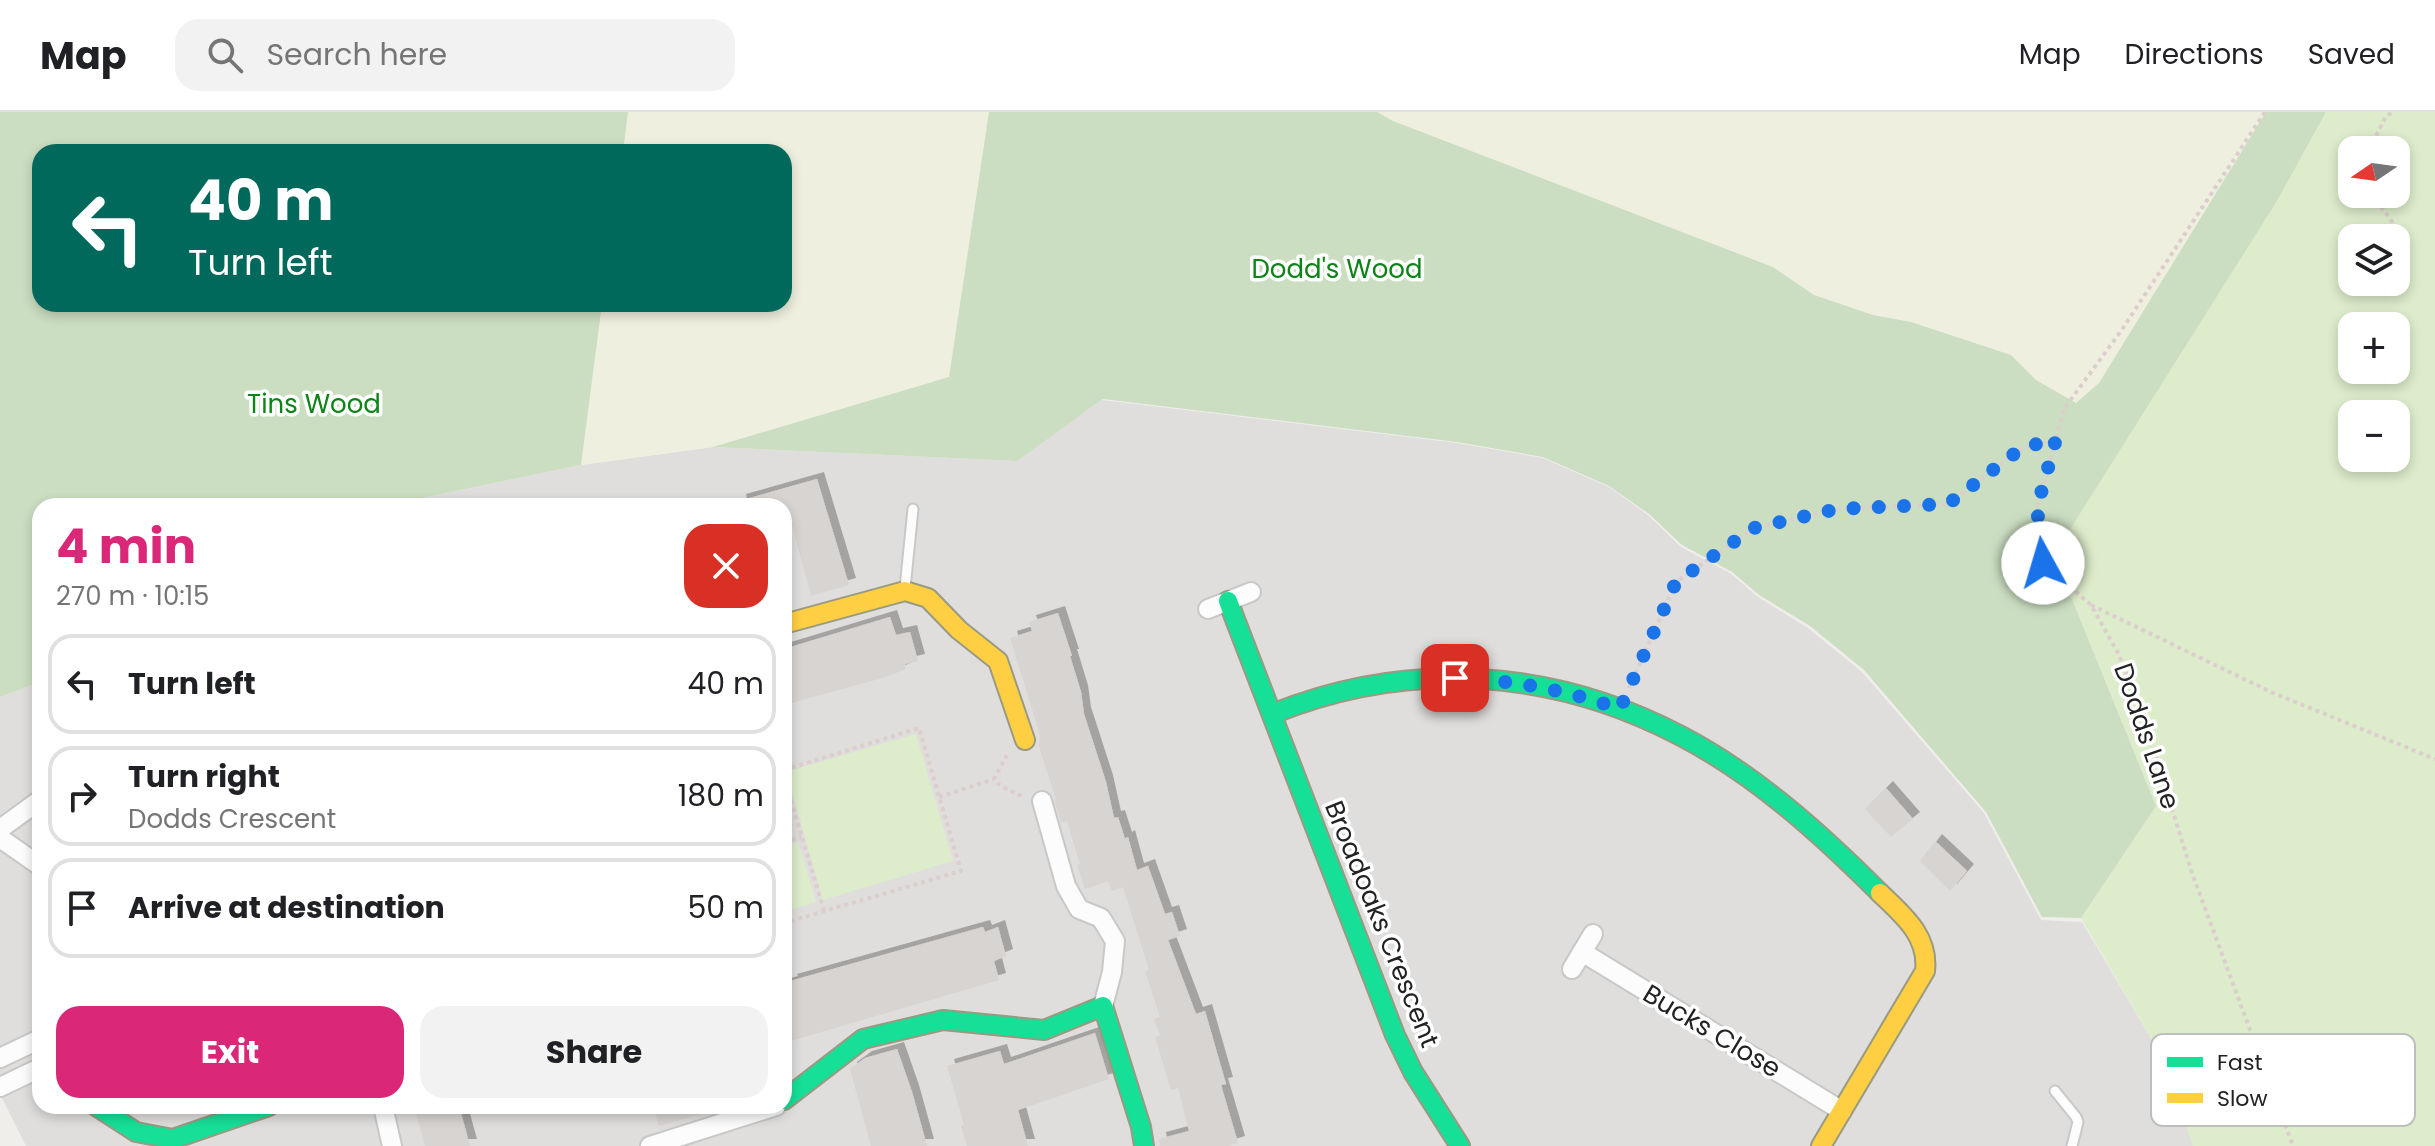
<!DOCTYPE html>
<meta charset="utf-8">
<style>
body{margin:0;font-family:Poppins,sans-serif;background:#f2f2f2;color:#202124;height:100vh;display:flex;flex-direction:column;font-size:30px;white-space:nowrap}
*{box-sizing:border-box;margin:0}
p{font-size:26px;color:#757577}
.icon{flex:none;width:44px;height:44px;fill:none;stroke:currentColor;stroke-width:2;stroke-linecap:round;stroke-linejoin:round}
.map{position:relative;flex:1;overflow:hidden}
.sheet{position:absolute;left:32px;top:386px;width:760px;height:616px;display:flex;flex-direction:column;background:#fff;border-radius:24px;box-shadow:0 4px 12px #0003}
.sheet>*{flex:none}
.guide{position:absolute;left:32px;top:32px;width:760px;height:168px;border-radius:24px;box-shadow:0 4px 12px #0003;background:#00695c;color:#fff;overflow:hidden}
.needle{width:52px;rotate:257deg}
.tools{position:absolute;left:2338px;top:24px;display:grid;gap:16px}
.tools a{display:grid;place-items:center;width:72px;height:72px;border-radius:16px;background:#fff;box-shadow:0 4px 12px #0003;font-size:40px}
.pin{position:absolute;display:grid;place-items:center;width:68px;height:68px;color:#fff;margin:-34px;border-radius:16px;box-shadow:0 4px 12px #0006}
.me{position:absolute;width:88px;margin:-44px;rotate:354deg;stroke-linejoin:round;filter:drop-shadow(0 0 6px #0008)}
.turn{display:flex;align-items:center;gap:28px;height:168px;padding:0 24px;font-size:36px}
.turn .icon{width:104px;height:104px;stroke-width:2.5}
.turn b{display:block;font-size:56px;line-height:68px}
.round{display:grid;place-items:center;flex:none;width:84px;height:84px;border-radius:24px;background:#f2f2f2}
.overview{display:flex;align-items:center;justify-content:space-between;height:136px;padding:0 24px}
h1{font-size:48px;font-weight:700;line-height:60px;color:#db2777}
.button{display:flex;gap:16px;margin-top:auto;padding:16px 24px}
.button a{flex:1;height:92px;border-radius:24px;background:#db2777;color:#fff;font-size:32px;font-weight:700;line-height:92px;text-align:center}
.button a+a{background:#f2f2f2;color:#202124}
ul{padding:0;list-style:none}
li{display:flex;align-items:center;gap:24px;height:100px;margin:0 16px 12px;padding:0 8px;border:4px solid #e0e0e0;border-radius:24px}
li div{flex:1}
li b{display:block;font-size:30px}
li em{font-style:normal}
header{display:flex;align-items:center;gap:48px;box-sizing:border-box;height:112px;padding:0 40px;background:#fff;border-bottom:2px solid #e0e0e0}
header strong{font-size:38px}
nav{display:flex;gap:44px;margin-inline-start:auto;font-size:28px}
.search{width:560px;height:72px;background:#f2f2f2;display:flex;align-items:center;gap:20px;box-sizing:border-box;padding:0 28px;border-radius:24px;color:#757577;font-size:30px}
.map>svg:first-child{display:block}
.residential{fill:#dfdedc}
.farmland{fill:#efefdf}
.grass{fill:#ddeccb;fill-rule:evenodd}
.forest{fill:#cbdec1}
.building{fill:#d7d4d2;filter:url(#shadow)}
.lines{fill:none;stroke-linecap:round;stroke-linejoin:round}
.lane-casing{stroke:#c9c8c7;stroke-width:13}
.street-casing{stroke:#c9c8c7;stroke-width:22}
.fast-casing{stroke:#999a82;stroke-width:22}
.slow-casing{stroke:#999a82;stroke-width:22}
.path{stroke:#dccecd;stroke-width:4;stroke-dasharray:4 4;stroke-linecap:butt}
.lane{stroke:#fdfcfc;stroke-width:9}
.street{stroke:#fdfcfc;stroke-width:18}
.fast{stroke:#16e098;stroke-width:18}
.slow{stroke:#ffcf43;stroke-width:18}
.route{stroke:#1a73e8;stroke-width:14;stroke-dasharray:0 25.2}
.labels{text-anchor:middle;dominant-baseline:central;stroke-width:7;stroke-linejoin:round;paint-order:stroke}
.park-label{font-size:26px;fill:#0c8416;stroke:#fff}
.street-label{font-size:26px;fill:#222;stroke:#fff}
.key{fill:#fff;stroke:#bdbdbd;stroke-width:2}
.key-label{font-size:22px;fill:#222}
</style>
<header>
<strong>Map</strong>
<div class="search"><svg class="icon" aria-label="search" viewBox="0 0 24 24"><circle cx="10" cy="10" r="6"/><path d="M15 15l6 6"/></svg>Search here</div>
<nav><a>Map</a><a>Directions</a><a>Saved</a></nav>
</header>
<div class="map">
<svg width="2435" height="1034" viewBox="0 0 2435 1034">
<defs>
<filter id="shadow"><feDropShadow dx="7" dy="-7" stdDeviation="0" flood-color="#0004"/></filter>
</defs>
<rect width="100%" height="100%" fill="#f0eeeb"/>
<path class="residential" d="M1102,288L1457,331L1543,346L1609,375L1648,403L1681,435L1730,461L1758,485L1808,516L1862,560L1984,701L2041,808L2082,810L2168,955L2193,1034H26L0,982V585L40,570V994H784V394H383L581,353L713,335L1016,349Z"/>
<g class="farmland">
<path d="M628,0H989L949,265L713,335L581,353L602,192H784V40H623Z"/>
<path d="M1377,0H2266L2099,271L2076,291L2036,268L2011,243L1911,210L1873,203L1814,183L1773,155L1393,9Z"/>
</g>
<g class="grass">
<path d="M2326,0H2435V1034H2193L2168,955L2081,806L2156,694L2054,443L2277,89ZM2352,38H2396V82H2352ZM2352,126H2396V170H2352ZM2352,214H2396V258H2352ZM2352,302H2396V346H2352Z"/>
<path d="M916,622L953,749L823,788L786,660Z"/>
<path d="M798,730L816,790L784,800V734Z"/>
</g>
<g class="forest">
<path d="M0,0H628L623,40H40V192H602L581,353L383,394H40V570L0,585Z"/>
<path d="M989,0H1377L1393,9L1773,155L1814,183L1873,203L1911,210L2011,243L2036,268L2076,291L2099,271L2266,0H2326L2277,89L2054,443L2156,694L2081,806L2042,805L1986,700L1864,558L1810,514L1759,483L1732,460L1682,433L1649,402L1609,374L1543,345L1457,330L1103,287L1017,349L713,335L949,265Z"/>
</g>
<g class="building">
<path d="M817,367L849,473L811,484L789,402L784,403V394H740L739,389Z"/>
<path d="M1058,501L1072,544H1070L1081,580L1084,602L1106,670L1114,706L1118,705L1125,727L1128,725L1137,758L1148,754L1165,802L1172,800L1180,824L1168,828L1196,902L1205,899L1226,972L1221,973L1238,1031L1228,1034H1160L1159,1027L1189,1019L1178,976L1171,978L1155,925L1160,923L1154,907L1160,905L1145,859L1149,858L1123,775L1112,779L1108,769L1085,777L1077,753L1080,752L1067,709L1061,711L1054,687H1056L1039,635L1040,623L1010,526L1032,519L1029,510Z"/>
<path d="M890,505L896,523L910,520L918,549L905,552L906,557L886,565L784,593V537Z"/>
<path d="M1886,676L1913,707L1891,725L1865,697Z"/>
<path d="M1935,729L1967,759L1950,779L1920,749Z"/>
<path d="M983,815L985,820L998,815L1006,844L994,849L999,868L784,931V873L791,871L790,869Z"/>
<path d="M1095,921L1109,967L1018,998L1028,1034H967L961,1014L964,1013L947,954L1000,939L1004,952Z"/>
<path d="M897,937L912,980L927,1034H871L850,957L865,946Z"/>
<path d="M414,994H459L470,1034H425Z"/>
<path d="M653,994H710L711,999L659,1014Z"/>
</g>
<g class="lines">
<g class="lane-casing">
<g id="lane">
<path d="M905,476L913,397"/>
<path d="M2055,979L2076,1005L2078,1010L2072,1034"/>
</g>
</g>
<g class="street-casing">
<g id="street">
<path d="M1208,497L1251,480"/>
<path d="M1042,689L1066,774L1079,797L1101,806L1115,829L1112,860L1103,894"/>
<path d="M0,717L40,688"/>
<path d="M0,726L40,754"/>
<path d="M1582,840L1842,999"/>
<path d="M1572,857L1593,822"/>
<path d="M0,946L40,927"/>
<path d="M0,975L40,956"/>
<path d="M383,994L392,1034"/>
<path d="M650,1034L776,994"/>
</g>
</g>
<g class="fast-casing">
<g id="fast">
<path d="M1228,489L1395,923L1413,960L1460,1034"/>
<path d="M1272,602C1407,547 1552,556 1681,624C1756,663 1821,722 1880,781"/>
<path d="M784,988L863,927L943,908L1044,918L1103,894L1141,1015L1144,1034"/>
<path d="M96,994L136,1020L173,1027L269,994"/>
</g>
</g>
<g class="slow-casing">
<g id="slow">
<path d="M784,512L905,479L928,486L959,518L998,549L1025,628"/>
<path d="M1821,1034L1925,859C1929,824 1903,803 1880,781"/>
</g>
</g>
<g class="path">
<path d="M2265,0L2121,219L2064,297L2037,396L2043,451L2091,493L2118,541L2140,594L2192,761L2293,1034"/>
<path d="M2369,38L2386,4L2394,0"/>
<path d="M2371,82L2391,108L2405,133"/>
<path d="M2091,493L2271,580L2435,647"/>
<path d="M1629,576L1676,470L1754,416L1837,397L1948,392L2022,336L2056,327"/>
<path d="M1007,643L994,667C1001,677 1012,678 1023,685"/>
<path d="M784,658L919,616L961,759L784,811"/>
<path d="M784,665L824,799"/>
<path d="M939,685L994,667"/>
<path d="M784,730L801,725"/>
</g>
<use href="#lane" class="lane"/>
<use href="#street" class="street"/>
<use href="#fast" class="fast"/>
<use href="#slow" class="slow"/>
</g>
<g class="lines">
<path class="route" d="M1455,566C1512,568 1566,578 1620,597L1676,470L1754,416L1837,397L1948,392L2022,336L2056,327L2037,396L2043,451"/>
</g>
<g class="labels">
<g class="park-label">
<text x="1337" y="157">Dodd's Wood</text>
<text x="314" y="292">Tins Wood</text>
</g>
<g class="street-label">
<text transform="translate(2147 624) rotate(71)">Dodds Lane</text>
<text transform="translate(1382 812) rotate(68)">Broadoaks Crescent</text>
<text transform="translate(1712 919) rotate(31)">Bucks Close</text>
</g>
</g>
<rect x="2151" y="922" width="264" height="92" rx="12" class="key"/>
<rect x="2167" y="945" width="36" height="10" fill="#16e098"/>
<rect x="2167" y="981" width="36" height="10" fill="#ffcf43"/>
<g class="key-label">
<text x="2217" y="958">Fast</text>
<text x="2217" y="994">Slow</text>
</g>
</svg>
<div class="tools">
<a><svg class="needle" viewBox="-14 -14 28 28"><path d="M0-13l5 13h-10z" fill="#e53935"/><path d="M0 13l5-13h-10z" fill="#757577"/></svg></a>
<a><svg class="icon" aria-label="layers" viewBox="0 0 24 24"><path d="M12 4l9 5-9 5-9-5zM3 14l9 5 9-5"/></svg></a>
<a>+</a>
<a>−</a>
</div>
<div class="pin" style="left:1455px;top:566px;background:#d93025"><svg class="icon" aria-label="arrive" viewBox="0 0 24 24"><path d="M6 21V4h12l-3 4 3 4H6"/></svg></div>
<svg class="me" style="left:2043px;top:451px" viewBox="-20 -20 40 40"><circle r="19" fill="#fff"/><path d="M0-13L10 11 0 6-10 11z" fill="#1a73e8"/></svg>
<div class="guide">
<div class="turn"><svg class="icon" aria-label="left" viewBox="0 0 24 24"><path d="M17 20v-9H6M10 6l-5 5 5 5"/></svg><div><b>40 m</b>Turn left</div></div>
</div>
<section class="sheet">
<div class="overview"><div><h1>4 min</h1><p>270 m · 10:15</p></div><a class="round" style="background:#d93025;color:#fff"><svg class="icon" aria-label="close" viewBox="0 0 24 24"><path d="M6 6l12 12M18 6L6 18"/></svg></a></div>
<ul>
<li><svg class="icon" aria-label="left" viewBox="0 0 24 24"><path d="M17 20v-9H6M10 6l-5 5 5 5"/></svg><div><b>Turn left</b></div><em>40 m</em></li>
<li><svg class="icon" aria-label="right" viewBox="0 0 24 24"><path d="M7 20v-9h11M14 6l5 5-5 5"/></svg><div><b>Turn right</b><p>Dodds Crescent</p></div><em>180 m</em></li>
<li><svg class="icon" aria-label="arrive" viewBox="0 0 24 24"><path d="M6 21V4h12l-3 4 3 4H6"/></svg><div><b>Arrive at destination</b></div><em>50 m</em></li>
</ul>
<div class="button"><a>Exit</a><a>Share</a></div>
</section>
</div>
